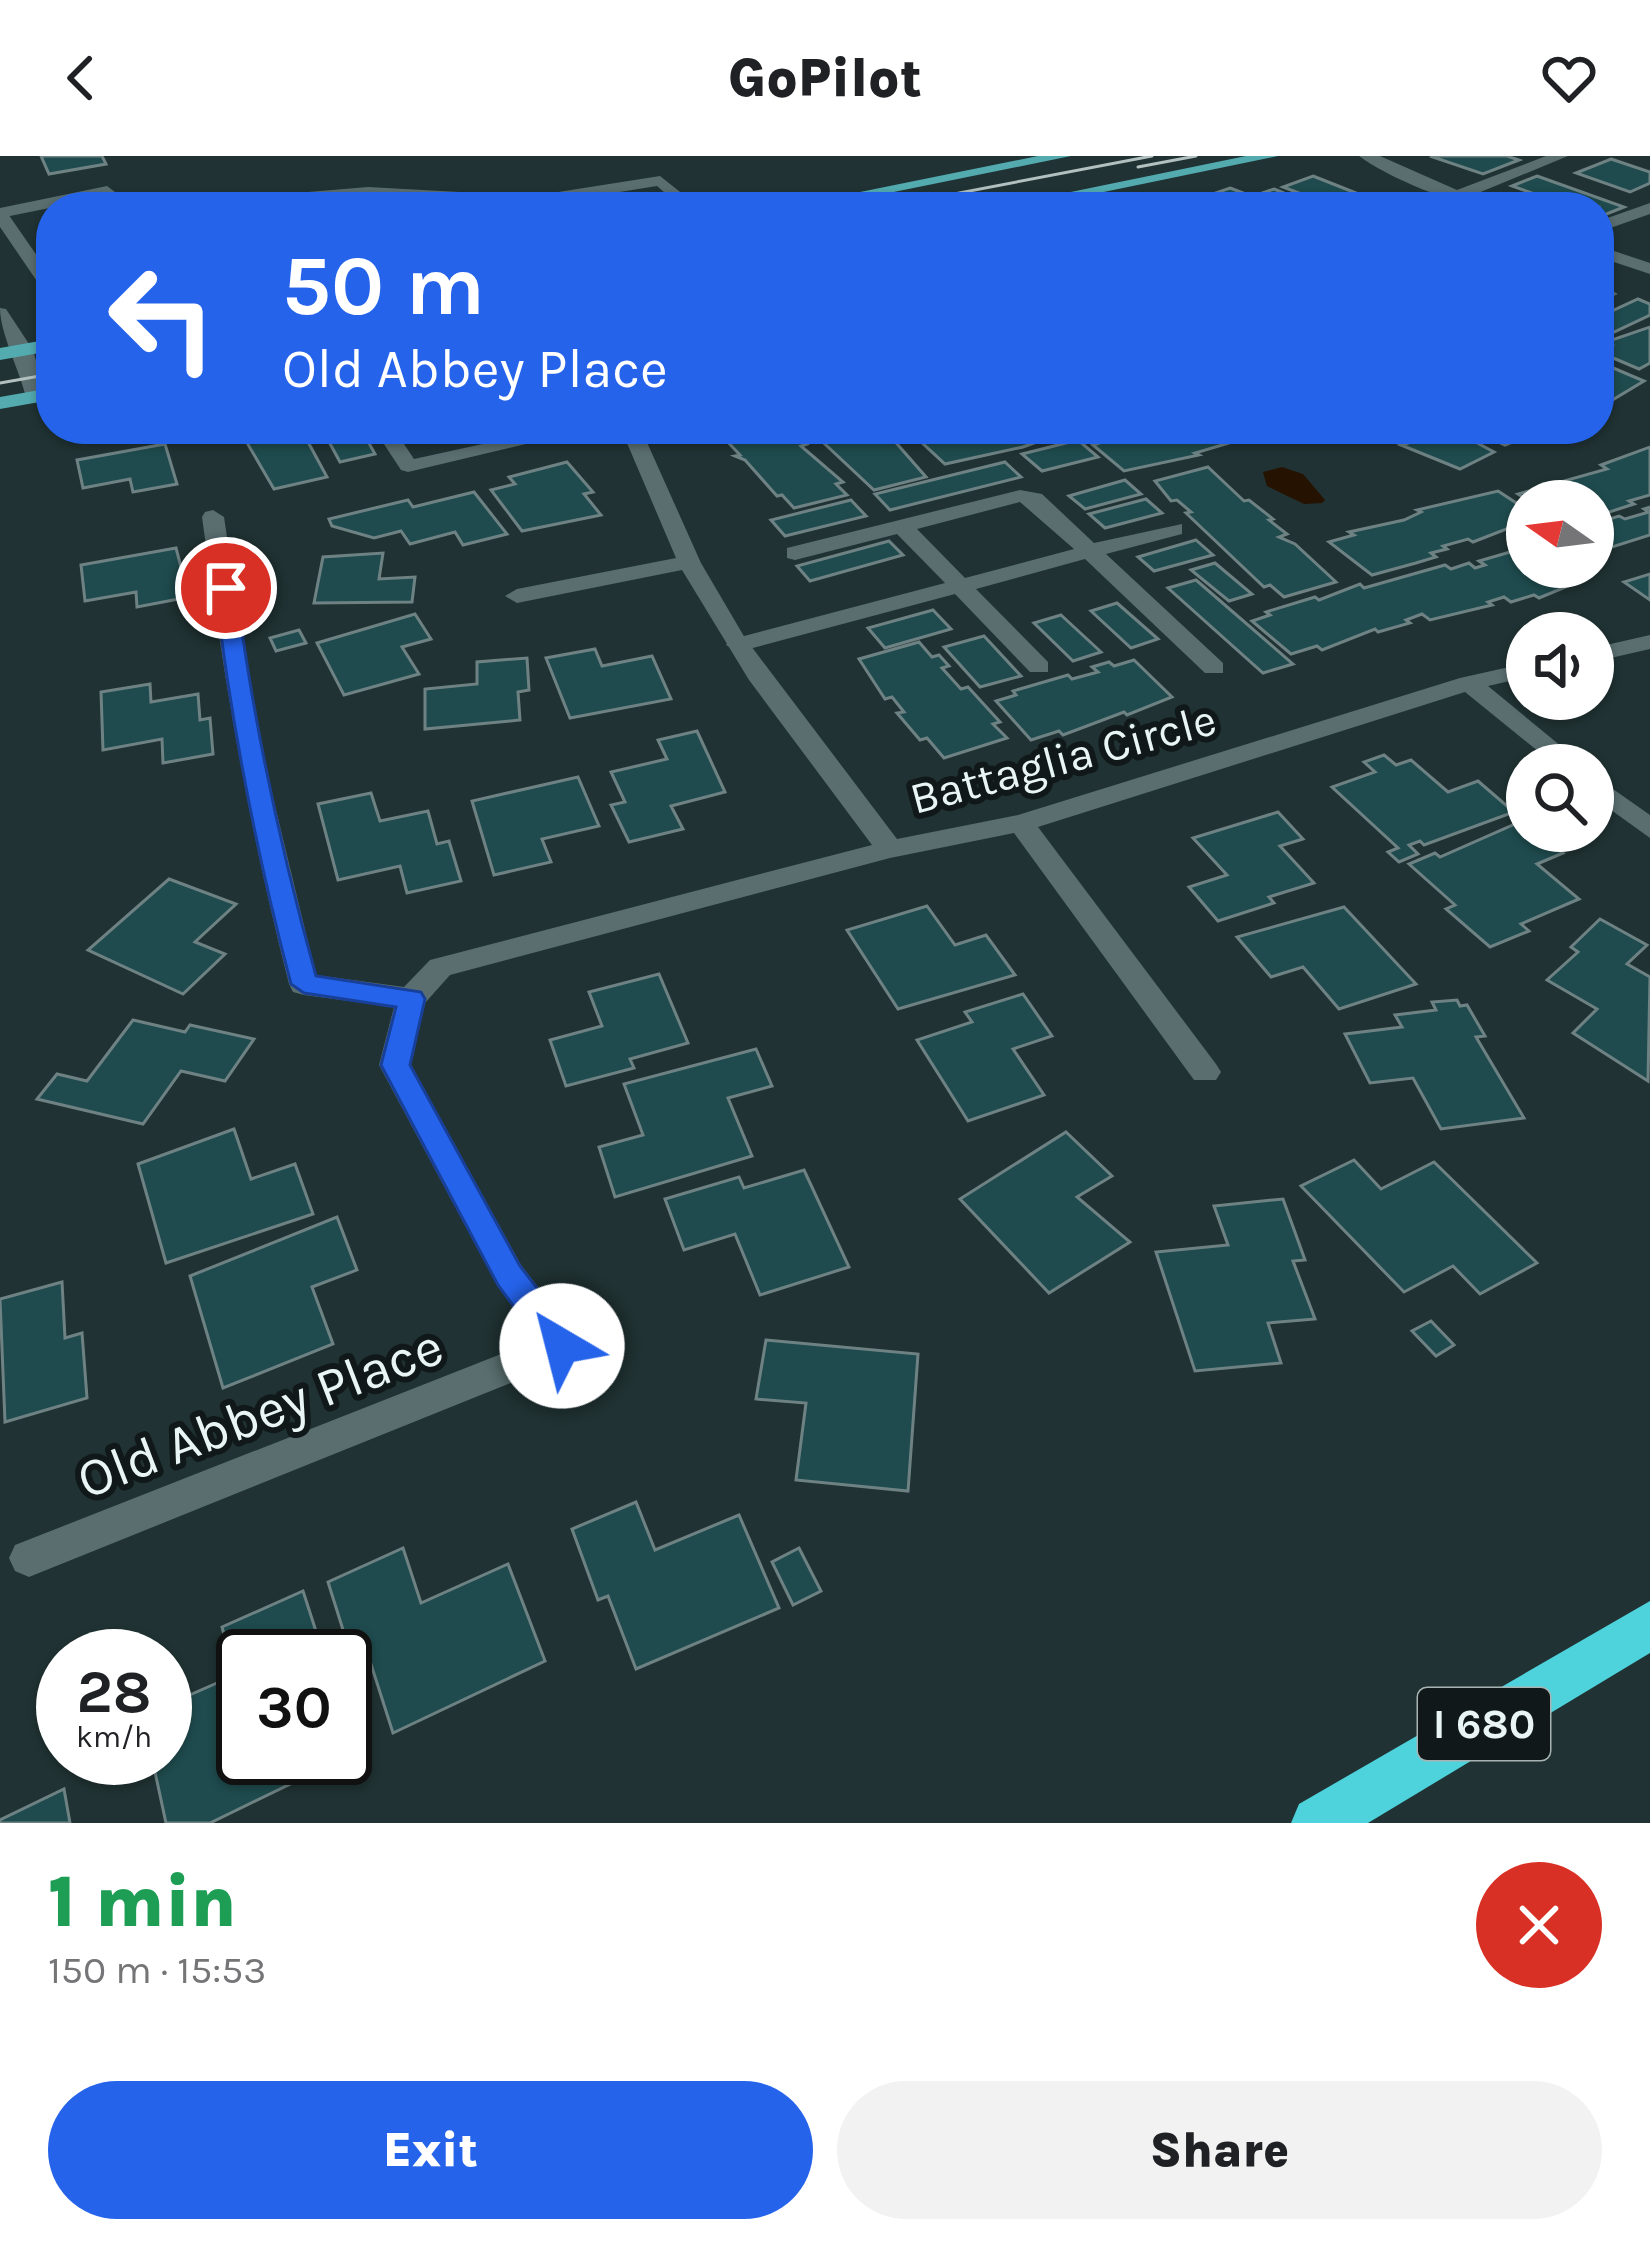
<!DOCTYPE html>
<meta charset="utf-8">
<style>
body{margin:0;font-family:Karla,sans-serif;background:#f2f2f2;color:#202124;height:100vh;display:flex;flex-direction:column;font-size:45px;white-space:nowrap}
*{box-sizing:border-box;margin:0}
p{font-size:39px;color:#757577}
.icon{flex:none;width:66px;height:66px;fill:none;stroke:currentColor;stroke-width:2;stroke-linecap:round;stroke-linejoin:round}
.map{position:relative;height:1667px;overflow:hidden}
.panel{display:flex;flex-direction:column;background:#fff;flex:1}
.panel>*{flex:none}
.hud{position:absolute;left:36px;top:36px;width:1578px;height:252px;border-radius:48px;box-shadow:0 3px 9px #0004;background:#2563eb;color:#fff;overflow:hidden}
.needle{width:78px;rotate:284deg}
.controls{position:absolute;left:1506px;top:324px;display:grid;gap:24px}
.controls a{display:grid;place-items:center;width:108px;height:108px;border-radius:50%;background:#fff;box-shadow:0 3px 9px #0004;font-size:60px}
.speed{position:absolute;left:36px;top:1473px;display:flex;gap:24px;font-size:60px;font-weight:700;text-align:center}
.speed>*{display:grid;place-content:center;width:156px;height:156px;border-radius:50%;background:#fff;box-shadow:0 3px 9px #0004;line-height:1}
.speed small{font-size:30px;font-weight:400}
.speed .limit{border:6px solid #111;border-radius:18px;background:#fff;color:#111}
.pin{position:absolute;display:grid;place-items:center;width:102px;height:102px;color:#fff;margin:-51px;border:6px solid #fff;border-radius:50%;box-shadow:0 3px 12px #0007}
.me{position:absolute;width:132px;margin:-66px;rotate:323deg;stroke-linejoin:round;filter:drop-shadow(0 0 9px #0008)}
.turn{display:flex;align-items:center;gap:42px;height:252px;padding:0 48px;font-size:54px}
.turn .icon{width:156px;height:156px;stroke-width:2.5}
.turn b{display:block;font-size:84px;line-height:102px}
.round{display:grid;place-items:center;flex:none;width:126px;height:126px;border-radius:63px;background:#f2f2f2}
.head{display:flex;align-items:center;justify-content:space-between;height:204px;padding:0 48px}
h1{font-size:72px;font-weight:800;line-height:90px;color:#1e9e55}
.primary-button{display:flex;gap:24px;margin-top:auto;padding:24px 48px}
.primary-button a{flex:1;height:138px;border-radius:72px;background:#2563eb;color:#fff;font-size:48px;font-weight:800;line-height:138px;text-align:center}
.primary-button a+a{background:#f2f2f2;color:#202124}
header{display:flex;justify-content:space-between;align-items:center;height:156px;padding:0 48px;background:#fff;font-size:54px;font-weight:800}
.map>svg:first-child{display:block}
.water{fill:#251200}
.building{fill:#1f4b4e;stroke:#6e8284;stroke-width:3}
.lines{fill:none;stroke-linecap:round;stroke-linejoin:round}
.service{fill:#5a6e6f;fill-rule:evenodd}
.minor{fill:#5a6e6f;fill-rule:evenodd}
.tertiary{fill:#5a6e6f;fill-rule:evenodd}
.primary{fill:#53abb0;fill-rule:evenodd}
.motorway{fill:#4ed3dc;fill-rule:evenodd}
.tram{stroke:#b2c0c0;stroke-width:3}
.route{fill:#2563eb;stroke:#184099;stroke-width:3}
.labels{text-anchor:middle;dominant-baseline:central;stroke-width:12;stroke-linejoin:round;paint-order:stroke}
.shield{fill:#101819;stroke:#a8b3b3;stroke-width:3}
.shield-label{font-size:42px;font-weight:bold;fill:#e9f5f5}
.street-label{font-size:45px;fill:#e9f5f5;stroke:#101819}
.near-street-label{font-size:54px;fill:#e9f5f5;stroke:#101819}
</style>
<header><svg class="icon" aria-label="back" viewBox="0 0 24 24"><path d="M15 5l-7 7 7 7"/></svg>GoPilot<svg class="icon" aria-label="heart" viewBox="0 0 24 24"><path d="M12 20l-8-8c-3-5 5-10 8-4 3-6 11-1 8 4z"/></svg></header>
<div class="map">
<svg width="1650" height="1667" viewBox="0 0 1650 1667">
<rect width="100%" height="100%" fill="#203233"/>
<path class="water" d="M1282,311L1303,318L1325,344L1322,347L1304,348L1267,330L1263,316Z"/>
<g class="building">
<path d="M41,0H102L106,8L49,18Z"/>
<path d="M1430,0H1507L1519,4L1483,18Z"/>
<path d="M1611,3L1650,16V27L1630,36L1576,17Z"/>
<path d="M1313,20L1366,41L1402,51H1335L1283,31Z"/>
<path d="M1537,20L1624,51L1599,61V51H1552L1520,39L1529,36L1512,30Z"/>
<path d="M1230,32L1251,40L1220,51H1175Z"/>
<path d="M1274,33L1301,44L1314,51H1280L1254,40Z"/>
<path d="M1638,143L1650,148V159L1614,176L1599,170V161Z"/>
<path d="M1650,171V207L1639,213L1599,196L1612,189L1606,186Z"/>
<path d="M1599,206L1644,225L1599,252Z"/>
<path d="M239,273H301L327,321L274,333Z"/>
<path d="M322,273H361L375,298L340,306Z"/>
<path d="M773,273L800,281L807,288L801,290L843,326L836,328L847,339L794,352L782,339L777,340L745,304L735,300L740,299L726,284Z"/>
<path d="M884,273L926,321L874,334L811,275Z"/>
<path d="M1090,273L1070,274L1023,291L945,308L917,282L944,273Z"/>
<path d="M1144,273H1276L1195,297L1199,299L1124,315L1093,289Z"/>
<path d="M1386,273H1451L1494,296L1460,313L1401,289L1405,288L1384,278L1390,275Z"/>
<path d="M1471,273H1544L1505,289Z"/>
<path d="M1078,284L1098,301L1042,315L1022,298Z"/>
<path d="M165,288L177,328L133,336L130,323L83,332L77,304Z"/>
<path d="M1650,291V339L1629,345L1634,348L1594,361L1593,345H1529L1518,338L1607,313L1601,309Z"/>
<path d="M567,306L593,336L584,338L601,359L522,375L491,334L515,328L509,321Z"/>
<path d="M1005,306L1021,321L890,354L875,338Z"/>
<path d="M1208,311L1244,345L1249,344L1273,363L1269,364L1287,378L1279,381L1295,388L1336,426L1284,441L1270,429L1264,431L1186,357L1191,356L1177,344L1171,345L1155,325Z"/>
<path d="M1125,324L1141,338L1085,353L1069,340Z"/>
<path d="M1498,335L1527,354V365L1473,386L1468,383L1443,390L1447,393L1431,397L1436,401L1416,407L1372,419L1329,386L1354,379L1349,376L1404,364L1421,356L1417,354Z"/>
<path d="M474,336L507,378L463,389L455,376L410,388L401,375L374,382L332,370L329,363L408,344L413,351Z"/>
<path d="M1146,343L1162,357L1105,372L1089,358Z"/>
<path d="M851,344L866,360L785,380L771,364Z"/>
<path d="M1650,351V379L1593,397V368L1619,360L1625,363L1649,356L1644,353Z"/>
<path d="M1196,384L1213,399L1154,415L1138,401Z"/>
<path d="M889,385L903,399L810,425L797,410Z"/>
<path d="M176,392L189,441L137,451L136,436L85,445L81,409Z"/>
<path d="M1524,392L1527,411H1576L1590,421L1539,442L1534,439L1511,446L1504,441L1488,446L1492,449L1430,464L1422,458L1406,464L1410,467L1378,476L1375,473L1322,494L1317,490L1291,498L1252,465L1270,459L1266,456L1315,441L1319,444L1360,428L1364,432L1445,409L1451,413L1469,407L1475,412L1485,409L1479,405Z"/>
<path d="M383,397L379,423L415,421L412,446L314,447L323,401Z"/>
<path d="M1215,407L1252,438L1229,445L1191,414Z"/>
<path d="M1650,418V444L1624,426Z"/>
<path d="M1196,424L1293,508L1263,517L1168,432Z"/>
<path d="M1117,447L1158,483L1131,492L1091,455Z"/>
<path d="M933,454L951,473L885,492L868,472Z"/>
<path d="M415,458L431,483L402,491L419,518L344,539L317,487Z"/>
<path d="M1061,459L1101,496L1073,505L1034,467Z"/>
<path d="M299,474L306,487L276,495L270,482Z"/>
<path d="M984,480L1021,520L980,531L944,491Z"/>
<path d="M919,486L932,501L939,499L949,510L942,512L961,533L968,531L1000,566L993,568L1007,582L944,602L927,582L920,584L897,557L904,556L892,541L885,543L859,503Z"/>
<path d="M595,493L602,510L652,500L671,543L570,562L546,502Z"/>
<path d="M527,502L529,534L518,536L520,564L425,573V533L477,528V506Z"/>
<path d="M1134,504L1172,541L1127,559L1124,556L1063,579L1059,575L1031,584L996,545L1016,539L1013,535L1068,519L1072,523L1098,516L1092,511L1109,506L1114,510Z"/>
<path d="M150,528L151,546L198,538L200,564L210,562L213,598L163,607L162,583L103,594L101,536Z"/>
<path d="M697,575L725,636L671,650L683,673L629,686L611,649L625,646L611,616L667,603L658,584Z"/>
<path d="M1384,599L1396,609L1411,604L1448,636L1478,625L1514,656L1424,689L1420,685L1409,689L1418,698L1399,706L1388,696L1398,692L1332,631L1375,616L1364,606Z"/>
<path d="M578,621L599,670L542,683L551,706L494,719L472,645Z"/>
<path d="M371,637L380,665L428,655L437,688L449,685L461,725L407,737L400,710L338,724L318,648Z"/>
<path d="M1278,656L1303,683L1280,690L1314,727L1269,741L1274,747L1218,765L1189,731L1227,719L1193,682Z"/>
<path d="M1522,665L1527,675H1535L1563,697L1537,708L1579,743L1521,768L1529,775L1490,791L1446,753L1455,749L1409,708L1435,697L1440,701Z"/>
<path d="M169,723L236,748L195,786L225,798L183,838L88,794Z"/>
<path d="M927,750L955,789L986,779L1015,819L898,853L847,774Z"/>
<path d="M1344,751L1416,828L1339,853L1303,811L1271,821L1237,781Z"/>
<path d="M1600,763L1647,789L1627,808L1650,821L1648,925L1573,877L1597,853L1547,824L1578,796L1571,791Z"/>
<path d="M659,818L688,887L630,903L634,912L566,930L550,884L602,870L589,836Z"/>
<path d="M1023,838L1052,880L1013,893L1044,939L968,965L917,884L972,866L965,856Z"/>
<path d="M1457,844L1460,850L1467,849L1485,880L1476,881L1524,962L1441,973L1413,922L1370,927L1345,878L1402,871L1395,859L1436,854L1432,846Z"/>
<path d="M133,864L185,876L190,869L254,883L225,925L181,915L143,968L37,943L57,918L87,925Z"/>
<path d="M756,893L772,930L728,942L752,1000L615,1041L599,991L643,979L624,928Z"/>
<path d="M234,973L251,1023L295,1008L313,1058L166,1107L138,1008Z"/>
<path d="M1066,976L1112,1020L1077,1041L1130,1086L1049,1137L960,1043Z"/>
<path d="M1354,1004L1381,1033L1434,1006L1537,1107L1480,1138L1453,1110L1404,1136L1301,1030Z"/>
<path d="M804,1014L849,1111L760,1139L735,1078L684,1094L665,1043L739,1021L744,1032Z"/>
<path d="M1283,1043L1305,1104L1293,1105L1315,1163L1268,1167L1281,1207L1195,1215L1156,1096L1228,1089L1214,1050Z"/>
<path d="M337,1061L357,1114L312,1131L333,1188L223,1232L190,1120Z"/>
<path d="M62,1126L65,1182L82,1177L87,1242L5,1266L0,1143Z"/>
<path d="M1431,1165L1454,1189L1436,1200L1412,1175Z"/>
<path d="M766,1184L918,1198L908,1335L796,1324L806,1247L756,1243Z"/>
<path d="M636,1346L655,1394L739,1359L779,1452L636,1513L608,1440L598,1444L572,1373Z"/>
<path d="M403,1392L421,1447L508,1408L545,1505L393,1577L370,1505L355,1512L328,1426Z"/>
<path d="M799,1392L821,1435L793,1449L772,1406Z"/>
<path d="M303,1435L324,1500H243V1602H344L210,1667H166L152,1602H165V1550L235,1519L222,1471Z"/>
<path d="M64,1633L70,1667H0V1664Z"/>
</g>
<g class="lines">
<g class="service">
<path d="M660,20L699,51H681L657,30L533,50L368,41L246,51H179L187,46L368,31L533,40Z"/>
<path d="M107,30L135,51H117L104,41L0,62V52Z"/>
<path d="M1251,42L1269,51H1231Z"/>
<path d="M1650,47V58L1599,76V65Z"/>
<path d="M1609,133L1618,138L1599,147V136Z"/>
<path d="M374,273H394L414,303L551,273H589L408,316L401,314Z"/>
<path d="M1020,334L1042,338L1094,387L1182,368V378L1106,398L1223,507V517H1205L1085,403L976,433L1048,506V516H1030L955,438L738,496L726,489L729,484L945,427L897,378L795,404L787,402V392ZM1020,346L1074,393L965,422L917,373Z"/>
</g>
<g class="minor">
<path d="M1359,0H1380L1457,34L1546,0H1568L1471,40L1491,51C1457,51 1387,21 1359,0Z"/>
<path d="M1599,90L1650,107V118L1599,101Z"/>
<path d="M621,273H641L701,407L745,482L897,683L1018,659L1460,522L1527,507V521L1488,530L1584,609H1555L1465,536L1038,671L1216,908L1221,916L1216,924H1194L1014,677L890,702L450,819L425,847L411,909L521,1109L575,1179L580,1190L575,1201L29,1421L15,1415L9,1402L15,1389L537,1184L497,1129L379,909L394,851L304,839L293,836L289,828C248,669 224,523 202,361L205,356L213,354L224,361L255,567L316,819L404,831L430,804L872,689L749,524L682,414L517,447L505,440L517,433L676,402Z"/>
<path d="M1650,479V493L1593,506V492Z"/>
<path d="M1593,619L1650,659V682L1593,641Z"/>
</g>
<g class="tertiary">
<path d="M0,54L6,55L51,120V138L45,137L0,71Z"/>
<path d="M0,152L6,153L33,194L46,241L43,245L26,241C19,213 0,177 0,152Z"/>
</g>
<g class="primary">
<path d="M1038,0H1071L820,51H786Z"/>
<path d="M1246,0H1278L1031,51H998Z"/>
<path d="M51,183V195L0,204V192Z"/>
<path d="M51,232V244L0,253V241Z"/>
</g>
<path class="motorway" d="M1650,1445V1497L1368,1667H1291L1299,1648Z"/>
<g class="tram">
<path d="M1138,11L1196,0"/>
<path d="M886,51L1152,0"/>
<path d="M0,227L51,218"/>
</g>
</g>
<path class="route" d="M226,426L236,432C253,565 280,691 316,820L421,836L425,843L410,909L520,1110L574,1180L578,1190L574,1200L562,1205L550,1200L498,1129L381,909L396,851L304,837L291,828C256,696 231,567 215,432Z"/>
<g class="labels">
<rect class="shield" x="1418" y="1532" width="132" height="72" rx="9"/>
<g class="shield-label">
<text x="1484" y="1568">I 680</text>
</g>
<g class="street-label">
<text transform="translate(1063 603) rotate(-15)">Battaglia Circle</text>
</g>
<g class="near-street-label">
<text transform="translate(260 1257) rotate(-21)">Old Abbey Place</text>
</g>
</g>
</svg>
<div class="controls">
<a><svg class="needle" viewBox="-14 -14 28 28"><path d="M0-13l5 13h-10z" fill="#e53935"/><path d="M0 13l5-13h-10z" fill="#757577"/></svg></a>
<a><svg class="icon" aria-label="sound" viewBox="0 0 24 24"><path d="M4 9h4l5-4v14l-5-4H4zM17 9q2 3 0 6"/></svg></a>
<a><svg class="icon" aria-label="search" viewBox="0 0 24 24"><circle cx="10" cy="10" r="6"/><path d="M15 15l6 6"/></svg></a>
</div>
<div class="speed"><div>28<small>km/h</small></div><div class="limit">30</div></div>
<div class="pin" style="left:226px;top:432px;background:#d93025"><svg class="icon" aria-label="arrive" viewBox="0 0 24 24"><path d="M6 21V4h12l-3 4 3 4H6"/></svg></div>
<svg class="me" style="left:562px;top:1190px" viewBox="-20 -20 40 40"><circle r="19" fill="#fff"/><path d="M0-13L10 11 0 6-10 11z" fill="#2563eb"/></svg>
<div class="hud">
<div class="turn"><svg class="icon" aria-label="left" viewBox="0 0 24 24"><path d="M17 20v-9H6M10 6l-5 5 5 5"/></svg><div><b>50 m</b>Old Abbey Place</div></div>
</div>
</div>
<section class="panel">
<div class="head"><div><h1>1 min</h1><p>150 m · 15:53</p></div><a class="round" style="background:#d93025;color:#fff"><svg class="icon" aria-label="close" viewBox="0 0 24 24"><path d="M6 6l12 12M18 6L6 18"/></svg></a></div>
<div class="primary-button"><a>Exit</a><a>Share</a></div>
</section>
